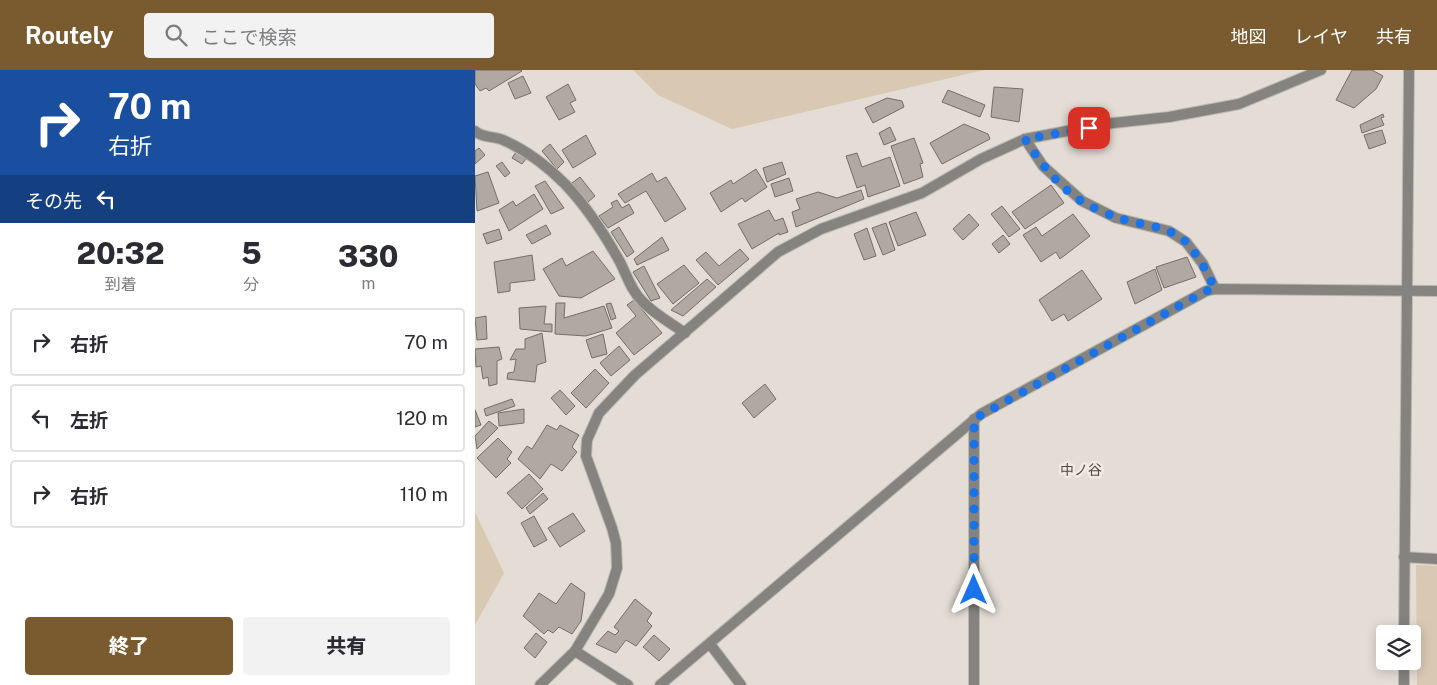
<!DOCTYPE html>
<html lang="ja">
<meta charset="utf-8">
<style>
:root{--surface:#fff;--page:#f2f2f3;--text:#2b2b33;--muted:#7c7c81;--line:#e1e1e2;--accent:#795b2f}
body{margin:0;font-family:"Public Sans","Noto Sans JP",sans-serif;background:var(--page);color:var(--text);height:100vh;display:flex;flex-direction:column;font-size:19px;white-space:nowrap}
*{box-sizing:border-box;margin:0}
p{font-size:16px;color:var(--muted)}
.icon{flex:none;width:28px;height:28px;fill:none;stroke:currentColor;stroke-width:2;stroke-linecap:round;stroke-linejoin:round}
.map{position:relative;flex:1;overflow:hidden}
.details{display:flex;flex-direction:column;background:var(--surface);width:475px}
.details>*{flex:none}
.guide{background:#1a4fa0;color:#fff;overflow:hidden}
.fabs{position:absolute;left:901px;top:555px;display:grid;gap:10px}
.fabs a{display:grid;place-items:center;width:45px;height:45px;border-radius:5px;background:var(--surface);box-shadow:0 2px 12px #0003;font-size:25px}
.pin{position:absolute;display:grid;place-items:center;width:42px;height:42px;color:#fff;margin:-21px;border-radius:10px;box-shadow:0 2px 8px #0006}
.me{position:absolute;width:55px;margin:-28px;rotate:0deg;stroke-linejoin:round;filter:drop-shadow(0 0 4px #0008)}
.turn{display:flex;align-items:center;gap:18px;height:105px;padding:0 25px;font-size:22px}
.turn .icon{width:65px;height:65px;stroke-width:2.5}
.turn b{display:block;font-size:35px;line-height:42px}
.then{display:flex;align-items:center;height:48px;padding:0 25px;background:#0003;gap:10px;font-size:19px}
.eta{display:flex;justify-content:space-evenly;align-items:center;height:85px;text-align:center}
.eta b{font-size:30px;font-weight:800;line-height:35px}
.primary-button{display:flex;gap:10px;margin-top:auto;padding:10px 25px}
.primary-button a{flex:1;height:58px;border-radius:5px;background:var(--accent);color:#fff;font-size:20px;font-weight:800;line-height:58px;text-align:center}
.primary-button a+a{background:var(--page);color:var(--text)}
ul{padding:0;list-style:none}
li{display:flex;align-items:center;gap:15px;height:68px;margin:0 10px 8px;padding:0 15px;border:2px solid var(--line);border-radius:5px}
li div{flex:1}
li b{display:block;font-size:19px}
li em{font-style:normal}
header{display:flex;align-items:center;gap:30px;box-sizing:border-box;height:70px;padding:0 25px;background:var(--accent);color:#fff}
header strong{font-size:24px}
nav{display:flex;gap:28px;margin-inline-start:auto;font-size:18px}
.search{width:350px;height:45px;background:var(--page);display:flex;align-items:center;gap:12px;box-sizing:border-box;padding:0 18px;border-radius:5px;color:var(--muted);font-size:19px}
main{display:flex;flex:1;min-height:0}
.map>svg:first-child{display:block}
</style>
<header>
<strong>Routely</strong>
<div class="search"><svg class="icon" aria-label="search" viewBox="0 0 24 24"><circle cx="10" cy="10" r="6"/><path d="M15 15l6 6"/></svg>ここで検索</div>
<nav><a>地図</a><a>レイヤ</a><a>共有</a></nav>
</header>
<main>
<section class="details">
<div class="guide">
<div class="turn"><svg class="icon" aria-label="right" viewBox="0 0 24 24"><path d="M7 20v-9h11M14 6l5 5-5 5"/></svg><div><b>70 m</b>右折</div></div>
<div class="then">その先<svg class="icon" aria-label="left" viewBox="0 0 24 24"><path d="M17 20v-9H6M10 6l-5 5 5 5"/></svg></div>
</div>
<div class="eta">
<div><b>20:32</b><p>到着</p></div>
<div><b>5</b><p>分</p></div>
<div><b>330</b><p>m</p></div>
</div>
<ul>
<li><svg class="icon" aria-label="right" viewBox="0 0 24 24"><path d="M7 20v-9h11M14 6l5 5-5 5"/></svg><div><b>右折</b></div><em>70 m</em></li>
<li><svg class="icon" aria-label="left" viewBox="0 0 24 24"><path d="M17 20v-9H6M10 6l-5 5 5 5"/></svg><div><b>左折</b></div><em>120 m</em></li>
<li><svg class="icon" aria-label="right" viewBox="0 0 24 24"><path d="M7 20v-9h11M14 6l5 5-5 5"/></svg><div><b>右折</b></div><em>110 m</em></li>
</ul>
<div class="primary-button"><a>終了</a><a>共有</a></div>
</section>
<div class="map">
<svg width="962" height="615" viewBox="0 0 962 615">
<rect width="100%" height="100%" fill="#e3ddd5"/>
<g fill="#d9c8b2">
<polygon points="158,0 509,0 257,59 183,25"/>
<polygon points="0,442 29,503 0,555"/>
<polygon points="941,495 962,496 962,615 942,615"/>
</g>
<g fill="#afa9a2" stroke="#746e67">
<polygon points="0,0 46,0 47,1 14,21 11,18 5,21 0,14"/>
<polygon points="877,0 897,0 908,6 901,19 879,38 861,30"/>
<polygon points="48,6 56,23 40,29 33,13"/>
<polygon points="93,14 101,30 95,33 100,42 84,50 71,27"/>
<polygon points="519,17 548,19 544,52 516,47"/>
<polygon points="473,20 510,35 505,47 467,32"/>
<polygon points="412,28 427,31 429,37 398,53 390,38"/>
<polygon points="908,44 909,47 906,48 909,55 887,63 885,55"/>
<polygon points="489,54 513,64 515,69 467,94 455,73"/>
<polygon points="415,57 421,70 409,75 404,63"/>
<polygon points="907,60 911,73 894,79 889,65"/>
<polygon points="111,65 121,84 98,98 87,80"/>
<polygon points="439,68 448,93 445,94 448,107 429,114 416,76"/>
<polygon points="75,74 89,92 82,99 67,81"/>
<polygon points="4,78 10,85 0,94 0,81"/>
<polygon points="41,82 51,89 47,94 37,88"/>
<polygon points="382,83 387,97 415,87 425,116 393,127 390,115 382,118 371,86"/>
<polygon points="27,92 35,103 30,107 21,96"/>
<polygon points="307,92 311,104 292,112 288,98"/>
<polygon points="281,99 292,117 270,132 267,128 246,142 235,123 256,110 258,114"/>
<polygon points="13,102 24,133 2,141 0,106"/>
<polygon points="177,103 182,112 191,107 211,139 190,152 171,121 150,133 143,124"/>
<polygon points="105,107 120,126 113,132 97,113"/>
<polygon points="314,108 318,121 300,127 296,114"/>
<polygon points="70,111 89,138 76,144 60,116"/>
<polygon points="576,115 589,133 550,159 537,142"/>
<polygon points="386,120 389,129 321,157 317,142 325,139 321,129 343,122 362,128"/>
<polygon points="59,124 68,139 34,161 24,140 38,131 41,136"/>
<polygon points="142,130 147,138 154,134 159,143 133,158 124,146 138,137 136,133"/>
<polygon points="527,136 545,159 534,167 516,144"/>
<polygon points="294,140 300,151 308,148 313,162 304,165 304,163 277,179 263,154"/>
<polygon points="441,142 451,165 423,176 414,152"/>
<polygon points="494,144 504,155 488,170 478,159"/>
<polygon points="598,144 615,166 585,189 581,182 566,192 548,165 561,157 567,166"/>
<polygon points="411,153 420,180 408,185 397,158"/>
<polygon points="71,155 76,164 57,174 51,165"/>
<polygon points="144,157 159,182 152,187 136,162"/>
<polygon points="392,158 401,186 389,190 379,164"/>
<polygon points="24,159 27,169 12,174 8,164"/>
<polygon points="528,165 535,174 524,183 517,174"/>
<polygon points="187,167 194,180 162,195 159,189"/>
<polygon points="265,179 274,189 243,215 221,190 231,182 244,196"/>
<polygon points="118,181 140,209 106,228 84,226 68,199 87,188 91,196"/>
<polygon points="57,185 60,210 35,213 35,221 23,223 19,192"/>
<polygon points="712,187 721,207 689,218 681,197"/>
<polygon points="209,195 224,213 198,234 182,214"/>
<polygon points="169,196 185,228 176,231 158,202"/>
<polygon points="680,199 687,220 660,234 652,212"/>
<polygon points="607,200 627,229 593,251 589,244 577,251 564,230"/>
<polygon points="232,209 241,217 208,246 196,240"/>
<polygon points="159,230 187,263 159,285 141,263 161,246 152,235"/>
<polygon points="81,233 90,233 89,248 129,236 137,258 111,266 80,264"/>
<polygon points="136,233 141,248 136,250 131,234"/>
<polygon points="71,236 69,254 77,254 77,262 45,259 44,238"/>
<polygon points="11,246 12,269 2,270 0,248"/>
<polygon points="67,263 71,292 62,295 60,312 32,309 33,303 39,302 41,289 35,290 41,279 50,279 50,269"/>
<polygon points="128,264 132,284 117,288 111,270"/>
<polygon points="144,276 155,290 136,306 125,293"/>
<polygon points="24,277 27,289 22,291 22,314 14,316 13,307 8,309 6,296 1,297 0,279"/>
<polygon points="120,299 134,313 111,338 96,323"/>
<polygon points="290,314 301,329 279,348 267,333"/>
<polygon points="85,320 100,336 91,345 76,328"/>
<polygon points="37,329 40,336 11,346 9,339"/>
<polygon points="49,339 49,353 24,356 23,343"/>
<polygon points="0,340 6,355 0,357"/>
<polygon points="14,351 23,358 2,379 0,366"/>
<polygon points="72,355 82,360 85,355 104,365 97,377 102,382 87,401 76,394 65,409 43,389 52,376 57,379"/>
<polygon points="23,368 37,382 32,389 36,393 21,408 2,388"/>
<polygon points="54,404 68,419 47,439 32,423"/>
<polygon points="68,423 73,429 55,444 51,438"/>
<polygon points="98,443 110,461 85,477 73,458"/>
<polygon points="59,446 72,470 59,477 46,453"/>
<polygon points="96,513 110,523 106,551 97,564 84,557 78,563 73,560 69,564 48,546 64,523 81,534"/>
<polygon points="160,529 177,543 172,551 177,556 161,576 151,570 141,583 121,574 133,561 140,565 144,561 139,557"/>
<polygon points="61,563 72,572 60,588 49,578"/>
<polygon points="179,565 195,579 184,591 168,577"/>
</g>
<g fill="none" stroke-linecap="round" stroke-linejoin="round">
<g stroke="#bfb9b2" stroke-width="12">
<g id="minor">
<path d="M 0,61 C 7,68 19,66 28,70 C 51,80 72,96 90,114 C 111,136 130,165 145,192 C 152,206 156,220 167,231 C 179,244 196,253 210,263"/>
<polyline points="550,69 568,96 607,131 641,148 694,161 711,172 728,194 740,219"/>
<polyline points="499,349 499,615"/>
<polyline points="929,487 962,489"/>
<polyline points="235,574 266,615"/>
<polyline points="100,581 153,615"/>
<polyline points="65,615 100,581 134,524 142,498 141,473 137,458 111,386 112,370 124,343 160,305 303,182 346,159 447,123 506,89 550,69 629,54 694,47 764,34 846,0"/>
<polyline points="185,615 506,344 731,221 740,219 962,221"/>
</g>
</g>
<g stroke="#bfb9b2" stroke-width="12">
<g id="tertiary">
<polyline points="929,564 934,0"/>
<polyline points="929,615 929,591"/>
</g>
</g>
<use href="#minor" stroke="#858380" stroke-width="10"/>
<use href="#tertiary" stroke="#858380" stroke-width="10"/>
</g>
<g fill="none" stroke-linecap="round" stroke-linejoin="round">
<path stroke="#1a73e8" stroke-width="9" stroke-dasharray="0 16.2" d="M 499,520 L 499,349 L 731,221 L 740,219 C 732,202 724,187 712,173 C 693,154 664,156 641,147 C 630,143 616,137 606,131 C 582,115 565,92 550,69 L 614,58"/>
</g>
<g text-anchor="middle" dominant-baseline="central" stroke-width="5" stroke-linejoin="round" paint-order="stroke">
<g font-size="14" fill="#4f4a44" stroke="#f0eae2">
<text x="606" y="400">中ノ谷</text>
</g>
</g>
</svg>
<div class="fabs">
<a><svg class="icon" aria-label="layers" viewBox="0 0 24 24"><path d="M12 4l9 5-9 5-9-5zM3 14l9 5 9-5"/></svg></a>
</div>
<div class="pin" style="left:614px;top:58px;background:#d93025"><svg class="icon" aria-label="arrive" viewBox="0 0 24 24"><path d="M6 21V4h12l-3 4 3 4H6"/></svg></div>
<svg class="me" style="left:499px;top:520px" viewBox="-20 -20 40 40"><path d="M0-17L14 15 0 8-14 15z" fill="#1a73e8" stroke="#fff" stroke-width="4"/></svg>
</div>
</main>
